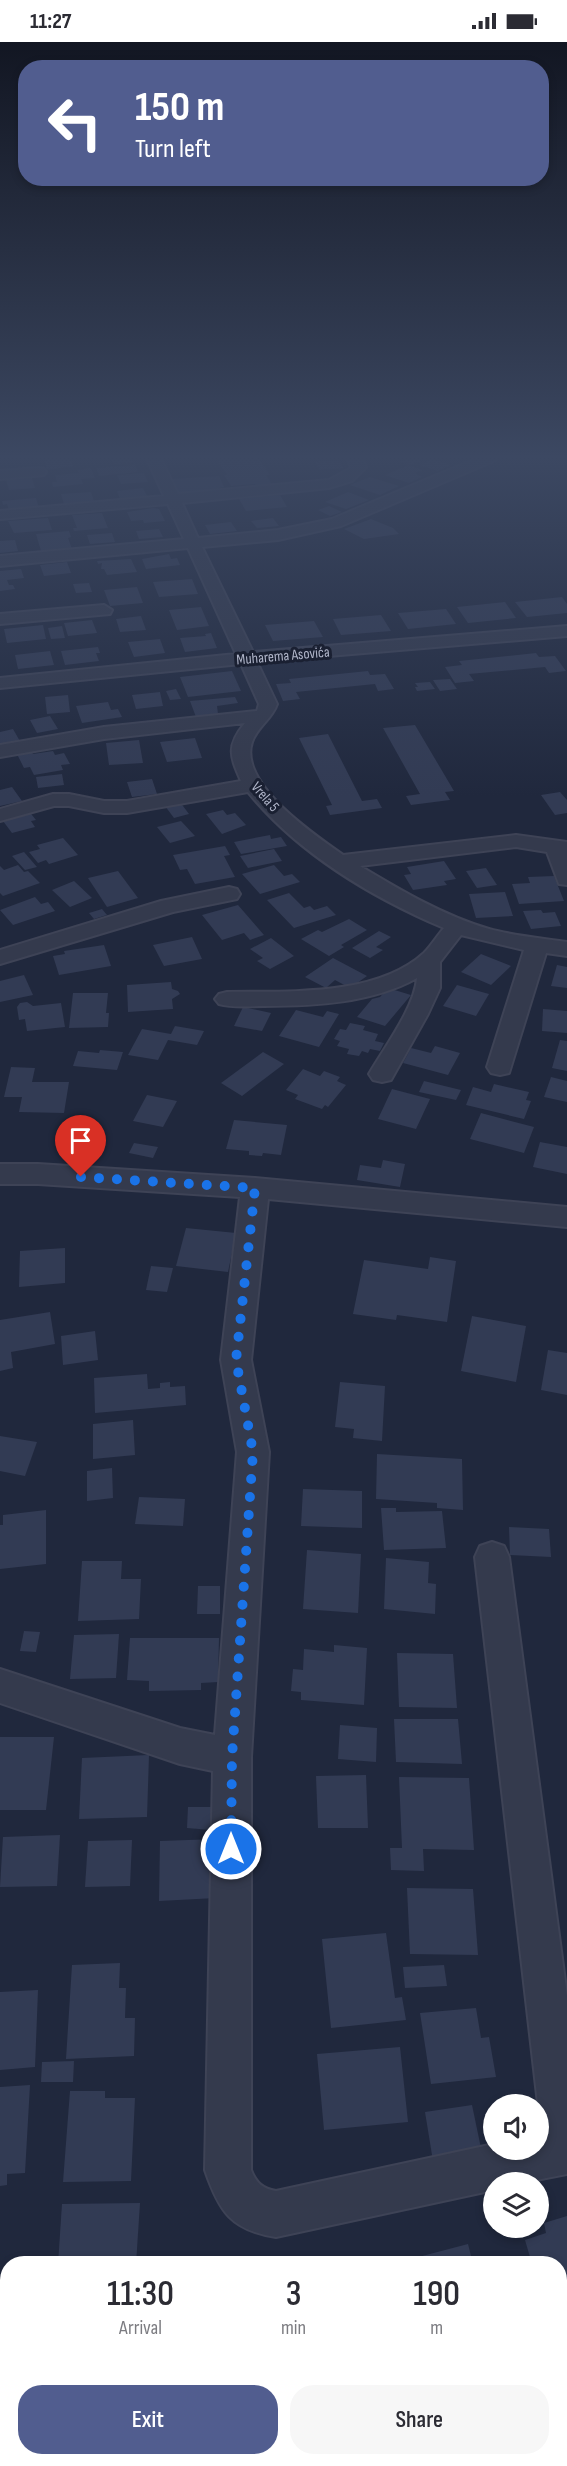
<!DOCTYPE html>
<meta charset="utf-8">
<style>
:root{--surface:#fff;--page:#f7f7f7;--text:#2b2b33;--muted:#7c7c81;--accent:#515d8f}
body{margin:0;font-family:"Sofia Sans Condensed",sans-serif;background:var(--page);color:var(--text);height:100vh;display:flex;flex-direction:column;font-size:22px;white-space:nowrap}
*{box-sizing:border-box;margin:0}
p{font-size:20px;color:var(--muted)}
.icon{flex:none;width:33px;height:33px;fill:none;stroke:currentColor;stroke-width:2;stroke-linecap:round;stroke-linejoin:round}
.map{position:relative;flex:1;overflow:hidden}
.side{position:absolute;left:0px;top:2214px;width:567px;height:210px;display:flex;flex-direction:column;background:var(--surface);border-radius:24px 24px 0 0;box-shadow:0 3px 9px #0003}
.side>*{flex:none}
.guide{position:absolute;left:18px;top:18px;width:531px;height:126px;border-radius:24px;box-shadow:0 3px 9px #0003;background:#515d8f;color:#fff;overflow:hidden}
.tools{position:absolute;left:483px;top:2052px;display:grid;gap:12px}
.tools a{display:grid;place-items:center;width:66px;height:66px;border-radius:50%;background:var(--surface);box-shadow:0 3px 9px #0003;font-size:30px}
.pin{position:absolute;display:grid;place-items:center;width:51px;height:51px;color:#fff;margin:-62px -26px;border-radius:50% 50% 50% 0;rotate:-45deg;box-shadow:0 0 6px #0007}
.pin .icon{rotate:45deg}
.me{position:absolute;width:66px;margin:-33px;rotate:0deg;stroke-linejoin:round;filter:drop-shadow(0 0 4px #0008)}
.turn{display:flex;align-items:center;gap:21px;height:126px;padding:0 18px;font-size:27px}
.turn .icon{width:78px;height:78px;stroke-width:2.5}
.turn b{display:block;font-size:42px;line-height:51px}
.eta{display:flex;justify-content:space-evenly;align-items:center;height:102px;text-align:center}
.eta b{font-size:36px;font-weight:600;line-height:42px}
.cta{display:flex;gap:12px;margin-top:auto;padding:12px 18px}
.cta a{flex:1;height:69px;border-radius:24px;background:var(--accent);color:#fff;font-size:24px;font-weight:600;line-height:69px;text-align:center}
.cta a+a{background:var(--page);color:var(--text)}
.status{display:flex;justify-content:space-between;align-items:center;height:42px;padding:0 30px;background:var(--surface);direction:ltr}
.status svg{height:16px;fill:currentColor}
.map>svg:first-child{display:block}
</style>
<div class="status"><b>11:27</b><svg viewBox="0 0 49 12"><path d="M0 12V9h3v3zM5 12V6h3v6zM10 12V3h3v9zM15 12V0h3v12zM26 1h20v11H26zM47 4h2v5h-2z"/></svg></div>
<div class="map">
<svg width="567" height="2424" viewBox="0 0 567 2424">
<rect width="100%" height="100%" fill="#20283d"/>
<g fill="#323b54">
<polygon points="70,415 73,424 47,428 44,417"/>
<polygon points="110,415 130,415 133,421 113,422"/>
<polygon points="258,415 270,433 266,433 275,447 179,454 172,437 219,434 224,445 219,446 220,448 257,445 255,442 231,444 224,433 227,433 217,418"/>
<polygon points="412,415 426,415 429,416 410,423 400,419"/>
<polygon points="432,417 451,423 438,429 419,423"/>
<polygon points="338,418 344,426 320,428 315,420"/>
<polygon points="135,423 138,430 99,434 96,426"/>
<polygon points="408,423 423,428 415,431 422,435 409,441 385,433"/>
<polygon points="91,426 95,436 81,437 83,442 53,445 52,440 57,440 55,433 79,431 77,428"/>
<polygon points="144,431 148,440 121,442 117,433"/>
<polygon points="370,435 399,444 380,453 350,443"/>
<polygon points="32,436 35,446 9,448 6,438"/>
<polygon points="143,446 147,454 120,457 117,449"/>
<polygon points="91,450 94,459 64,462 61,452"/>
<polygon points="348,450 369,458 346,467 325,460"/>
<polygon points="280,453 287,465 246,469 239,457"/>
<polygon points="36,456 39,466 9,468 7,462 3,463 2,459"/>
<polygon points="329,464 342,470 330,474 318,468"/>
<polygon points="153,466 159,467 165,479 144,481 143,478 131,479 127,470"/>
<polygon points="102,471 108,486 74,489 73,486 77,486 72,473"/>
<polygon points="48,476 52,488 14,491 8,479"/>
<polygon points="273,476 279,484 257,486 251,479"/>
<polygon points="371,477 393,486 399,492 364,497 344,487"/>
<polygon points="231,480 237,489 210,492 205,483"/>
<polygon points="159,487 163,495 139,497 136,489"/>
<polygon points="69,489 71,495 68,496 72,507 41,509 36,492"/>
<polygon points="112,491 115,500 90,502 87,493"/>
<polygon points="15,498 18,509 0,511 0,499"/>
<polygon points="169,512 171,517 177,516 180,523 146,527 142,517"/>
<polygon points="131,517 137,530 107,533 104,527 101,527 102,521 98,522 97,519"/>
<polygon points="67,520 71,531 44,534 40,523"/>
<polygon points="21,527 24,536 7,538 9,543 13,543 15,547 0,549 0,529"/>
<polygon points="192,537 198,552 159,555 153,540"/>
<polygon points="89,541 92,550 76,551 73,542"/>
<polygon points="137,545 143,561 110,564 104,548"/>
<polygon points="562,555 567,562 567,571 527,575 515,560"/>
<polygon points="505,560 516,576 468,581 457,565"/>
<polygon points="201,565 209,584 177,588 169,568"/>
<polygon points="446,567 456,582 408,587 398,571"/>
<polygon points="381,573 391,589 341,593 333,577"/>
<polygon points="141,574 146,588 120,590 116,577"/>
<polygon points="92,578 97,591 68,594 64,581"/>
<polygon points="314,579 323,595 273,599 265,583"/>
<polygon points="43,583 46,597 7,601 4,587"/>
<polygon points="62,584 65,596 51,597 48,586"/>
<polygon points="211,591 217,606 185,610 180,596 206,594 205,592"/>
<polygon points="160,597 165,611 134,615 128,600"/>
<polygon points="98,605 100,611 96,611 99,619 65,623 61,609"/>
<polygon points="50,609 54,623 18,627 15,613"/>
<polygon points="536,611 539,615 555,614 566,629 549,631 545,625 469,632 474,639 455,641 445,625 462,623 459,619"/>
<polygon points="232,629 241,649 188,655 180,635"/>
<polygon points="368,629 370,633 385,632 394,647 378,649 375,642 296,650 300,657 283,659 276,642 291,641 289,637"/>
<polygon points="450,637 457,647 440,649 433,638"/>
<polygon points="430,640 435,647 417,649 415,645 418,645 415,641"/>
<polygon points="176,647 181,657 170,658 166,649"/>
<polygon points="160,650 163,664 136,667 132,653"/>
<polygon points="68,653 70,670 47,672 45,655"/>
<polygon points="235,655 238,661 217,664 218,672 196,675 190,659"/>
<polygon points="108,660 111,668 118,667 122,675 82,681 76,664"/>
<polygon points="50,674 58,687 37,691 30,678"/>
<polygon points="415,683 454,749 445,750 450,758 411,763 406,754 420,752 383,686"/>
<polygon points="13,687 21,701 0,704 0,690"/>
<polygon points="328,692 362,759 377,757 382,766 330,773 326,764 332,763 299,696"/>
<polygon points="195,696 202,716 167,720 160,700"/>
<polygon points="139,698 143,721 109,723 106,701"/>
<polygon points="31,709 33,712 53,709 55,713 64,711 70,722 61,723 63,728 34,733 30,725 24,726 17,712"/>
<polygon points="62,732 64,743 38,746 36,735"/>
<polygon points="152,737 157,752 132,755 127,740"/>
<polygon points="12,745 22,759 0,764 0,748"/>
<polygon points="560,750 567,758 567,771 555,773 541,753"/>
<polygon points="180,760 189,772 174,776 165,764"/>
<polygon points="28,768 36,778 31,779 35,785 12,791 0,775"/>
<polygon points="223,768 227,773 235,771 246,783 222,792 206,772"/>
<polygon points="181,779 195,794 170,801 157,785"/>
<polygon points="270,793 271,797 281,795 287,804 241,812 234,800"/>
<polygon points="63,796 78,813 49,822 46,818 38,821 29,810 40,807 37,803"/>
<polygon points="225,804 230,813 224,814 235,835 195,842 187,827 180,828 173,813"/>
<polygon points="274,807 282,819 248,826 240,814"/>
<polygon points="24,810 37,825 25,828 12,814"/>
<polygon points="444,819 456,837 444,839 447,843 413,848 404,833 411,832 407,825"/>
<polygon points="18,823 24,830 28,829 40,841 3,854 0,851 0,824 4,828"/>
<polygon points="274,823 284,834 292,832 300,840 260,852 242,832"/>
<polygon points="486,826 497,843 477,846 466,829"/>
<polygon points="118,829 138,856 107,865 88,836"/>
<polygon points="554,834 564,859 519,862 512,842 530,841 528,835"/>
<polygon points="74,839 92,856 70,865 52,848"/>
<polygon points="505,850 513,874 476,876 469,852"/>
<polygon points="289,851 304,866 310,864 314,868 327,864 336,873 294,886 267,858"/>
<polygon points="35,855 41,862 48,860 55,869 13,883 0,868"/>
<polygon points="238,863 264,893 250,898 244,891 222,898 202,873"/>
<polygon points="102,867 107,873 94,877 89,871"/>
<polygon points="541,868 543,871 555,870 561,884 531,887 523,869"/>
<polygon points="349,877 367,888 341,903 344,905 329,914 301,897 318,888 322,890"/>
<polygon points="379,889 391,895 376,905 383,908 370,916 352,906"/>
<polygon points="192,895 202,917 164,924 153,903"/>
<polygon points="271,896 294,914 270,927 257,919 263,916 250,907"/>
<polygon points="104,903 111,924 59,933 53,914 65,912 64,909"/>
<polygon points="481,912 511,924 491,943 461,930"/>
<polygon points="333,916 367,934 350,946 335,938 326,946 305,935"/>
<polygon points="557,923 567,925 567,946 551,944"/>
<polygon points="24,933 33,953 0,960 0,939"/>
<polygon points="171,940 172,947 178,949 180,952 172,957 173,967 128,970 127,943"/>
<polygon points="457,943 489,952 476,974 443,964"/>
<polygon points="388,946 411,953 385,984 357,975 372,957 380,955"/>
<polygon points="73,951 108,951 106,971 109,971 108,985 69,986"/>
<polygon points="27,960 33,964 61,961 65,985 27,989 25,977 19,978 17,965 20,961"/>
<polygon points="243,965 271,971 262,989 234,984"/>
<polygon points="543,967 567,969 567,991 542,989"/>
<polygon points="296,968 323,975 327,969 339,972 319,1005 279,994"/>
<polygon points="350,981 365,984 363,988 378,992 375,999 384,1001 380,1009 370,1007 368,1011 362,1009 359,1014 347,1012 349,1007 337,1004 340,999 334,997 340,987 346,988"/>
<polygon points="175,984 204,989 197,1003 168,998 158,1018 128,1013 142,987 171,992"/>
<polygon points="560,998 567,999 567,1029 552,1026"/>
<polygon points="435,1004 460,1011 448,1033 403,1021 411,1006 431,1011"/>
<polygon points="100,1008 123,1010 117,1028 73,1024 78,1009 99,1011"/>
<polygon points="263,1010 284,1022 242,1054 221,1041"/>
<polygon points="11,1025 35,1026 32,1040 69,1040 64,1071 19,1070 22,1055 4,1055"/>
<polygon points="303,1027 320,1034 324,1029 340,1035 337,1039 346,1043 328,1065 325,1063 322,1067 295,1057 298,1053 286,1048"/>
<polygon points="551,1035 567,1039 567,1060 544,1055"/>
<polygon points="424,1039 461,1048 456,1058 419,1050"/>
<polygon points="494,1042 529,1050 526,1058 531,1059 524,1077 466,1063 473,1045 491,1050"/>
<polygon points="392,1047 430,1057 416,1087 378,1077"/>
<polygon points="147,1053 177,1059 163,1085 133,1079"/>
<polygon points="481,1071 534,1085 524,1111 470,1097"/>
<polygon points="234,1078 287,1083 281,1113 263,1111 262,1114 249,1113 249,1109 226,1107"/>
<polygon points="540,1100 567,1105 567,1132 533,1125"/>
<polygon points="134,1101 158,1105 153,1116 129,1111"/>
<polygon points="383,1118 405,1122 400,1145 357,1138 360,1123 381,1126"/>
<polygon points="186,1186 236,1191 228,1230 176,1224"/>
<polygon points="65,1206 65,1241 19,1245 20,1209"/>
<polygon points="430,1215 456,1219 447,1280 397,1273 396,1278 353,1272 364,1218 428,1227"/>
<polygon points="151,1224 173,1226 167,1250 146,1248"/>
<polygon points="50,1270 55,1302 11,1310 13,1326 0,1329 0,1278"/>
<polygon points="472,1274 526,1284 516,1340 461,1329"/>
<polygon points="95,1289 98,1318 63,1323 61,1294"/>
<polygon points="548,1308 567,1311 567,1353 541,1348"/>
<polygon points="147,1332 148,1347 160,1346 160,1341 170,1340 170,1345 185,1344 186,1363 95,1371 94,1336"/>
<polygon points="340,1340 385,1344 382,1399 353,1396 354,1387 335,1385"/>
<polygon points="133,1378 135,1413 93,1417 93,1382"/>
<polygon points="0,1394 37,1400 25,1434 0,1429"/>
<polygon points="377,1412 462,1417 463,1468 437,1466 437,1461 376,1457"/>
<polygon points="112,1426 113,1456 87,1459 87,1429"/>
<polygon points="303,1447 362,1449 362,1486 301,1484"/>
<polygon points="139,1455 185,1457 183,1484 135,1482"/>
<polygon points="381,1466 396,1466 396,1470 442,1469 446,1506 384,1508"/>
<polygon points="46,1468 46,1522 0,1527 0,1483 3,1483 3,1473"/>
<polygon points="509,1485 549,1487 551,1515 510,1513"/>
<polygon points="307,1508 361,1512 358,1571 303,1567"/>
<polygon points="386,1516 429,1520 428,1541 436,1542 435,1572 384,1567"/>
<polygon points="82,1519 122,1519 121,1537 141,1537 139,1577 78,1579"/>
<polygon points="198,1544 220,1544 220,1572 197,1572"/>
<polygon points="24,1589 40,1590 36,1610 20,1609"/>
<polygon points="119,1592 116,1636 70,1637 74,1593"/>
<polygon points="130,1596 219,1596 218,1640 201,1641 201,1648 149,1649 149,1639 127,1638"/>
<polygon points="334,1603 367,1606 364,1663 301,1658 301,1650 291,1649 293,1627 303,1628 304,1607 334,1610"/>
<polygon points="397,1611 453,1612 457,1666 399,1665"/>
<polygon points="394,1677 458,1677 462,1722 396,1720"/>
<polygon points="340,1683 377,1686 376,1720 338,1717"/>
<polygon points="0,1695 54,1695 46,1768 0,1768"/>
<polygon points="149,1713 147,1775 79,1777 82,1716"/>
<polygon points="366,1733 368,1786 318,1786 316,1734"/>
<polygon points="399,1735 469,1736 474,1808 423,1807 424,1829 391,1828 390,1806 402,1806"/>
<polygon points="188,1765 213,1765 211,1788 187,1786"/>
<polygon points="60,1793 57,1844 0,1845 3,1795"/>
<polygon points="216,1797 216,1856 159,1859 160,1799"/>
<polygon points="132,1798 130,1844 85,1845 88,1799"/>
<polygon points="407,1846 473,1847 478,1913 410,1912"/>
<polygon points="386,1891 395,1956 402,1955 406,1978 331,1986 322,1897"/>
<polygon points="120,1921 119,1946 126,1946 125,1976 135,1976 134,2014 66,2017 72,1923"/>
<polygon points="444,1923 447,1944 405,1946 403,1925"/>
<polygon points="38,1948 35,2025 0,2028 0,1950"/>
<polygon points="476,1966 481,1996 489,1995 496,2035 431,2042 420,1971"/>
<polygon points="400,2005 408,2080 324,2088 317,2012"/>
<polygon points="74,2019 73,2040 41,2040 42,2020"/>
<polygon points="30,2043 25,2131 7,2132 7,2143 0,2144 0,2045"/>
<polygon points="70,2049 105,2049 105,2056 135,2056 131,2139 63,2140"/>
<polygon points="472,2063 482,2111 433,2119 425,2070"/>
<polygon points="140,2161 136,2222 58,2222 62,2162"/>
<polygon points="567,2174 567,2307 560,2310 560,2222 532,2222 525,2198 546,2191 544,2181"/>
<polygon points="468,2202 473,2222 408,2222 407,2218"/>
<polygon points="8,2236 8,2309 0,2310 0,2237"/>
<polygon points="8,2335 8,2416 97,2416 97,2424 0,2424 0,2336"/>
<polygon points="151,2416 204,2416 205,2424 151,2424"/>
</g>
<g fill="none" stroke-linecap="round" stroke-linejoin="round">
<g stroke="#3e4356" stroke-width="4">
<g id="street">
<path d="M 146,415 L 160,415 L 178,452 L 329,438 L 351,426 L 347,415 L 361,415 L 366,425 L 352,439 L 329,446 L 182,461 L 198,496 L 278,488 L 332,477 L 480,415 L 498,415 L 496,418 L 341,484 L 278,498 L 202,505 L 253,610 L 567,584 L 567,594 L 257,620 L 277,662 C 272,677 257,685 252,700 C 238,742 315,793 343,813 L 516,793 L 567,800 L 567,843 L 559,842 L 547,810 L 516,805 L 360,824 C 400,848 444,874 489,887 C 514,894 541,896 567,900 L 567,914 L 546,911 L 509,1031 L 500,1033 L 491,1031 L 487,1025 L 524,908 L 461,893 L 440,920 L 440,946 L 428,972 L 391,1038 L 382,1040 L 373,1038 L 369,1032 C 384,1006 415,965 417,936 C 372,961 315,964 264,964 C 249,964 233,966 219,962 L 215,957 L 219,952 L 227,950 C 287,949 376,955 424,911 C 431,904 437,894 444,886 C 371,855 298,811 248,750 L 127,771 L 104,771 L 69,764 L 54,764 L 0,779 L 0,767 L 53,752 L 69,752 L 104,759 L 127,759 L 241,739 C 230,714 226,704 245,681 L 104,697 L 0,715 L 0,703 L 104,685 L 257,669 L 259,662 L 241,622 L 0,646 L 0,636 L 236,612 L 188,506 L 0,524 L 0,514 L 184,497 L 168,462 L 0,477 L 0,469 L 164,454 Z"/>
<polygon points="39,426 44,427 46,430 44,433 0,437 0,429"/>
<polygon points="104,563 112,568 110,572 0,582 0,572"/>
<polygon points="229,845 237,847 240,852 237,857 173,870 0,922 0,908 161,859"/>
<path d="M 0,1122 L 38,1122 L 255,1136 L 567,1165 L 567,1185 L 268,1157 L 251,1318 L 269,1410 L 251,1715 L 251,2128 C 256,2141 263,2147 276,2149 L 494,2102 L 494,2108 L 538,2108 L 538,2093 L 540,2092 L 538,2062 L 475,1515 L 480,1504 L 492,1500 L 504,1504 L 509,1515 L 567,1954 L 567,2132 L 526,2140 L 494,2140 L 494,2148 L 276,2195 C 231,2188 219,2169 205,2128 L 213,1729 L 180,1722 L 0,1661 L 0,1627 L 180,1686 L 215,1693 L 237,1410 L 221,1318 L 240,1155 L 38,1142 L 0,1142 Z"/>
<polygon points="567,2369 567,2419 560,2421 549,2416 560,2416 560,2371"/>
<polygon points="443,2416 515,2416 512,2424 440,2424"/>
</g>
</g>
<use href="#street" fill="#343a4d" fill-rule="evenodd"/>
</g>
<linearGradient id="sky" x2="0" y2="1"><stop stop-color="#121622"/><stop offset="0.55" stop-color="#3c4862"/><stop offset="1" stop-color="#3c4862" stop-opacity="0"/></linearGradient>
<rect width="567" height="754" fill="url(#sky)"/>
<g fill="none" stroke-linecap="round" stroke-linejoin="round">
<polyline stroke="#1a73e8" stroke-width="10" stroke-dasharray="0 18" points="81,1135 255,1146 236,1318 253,1410 232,1715 231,1807"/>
</g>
<g text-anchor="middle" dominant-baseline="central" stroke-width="6" stroke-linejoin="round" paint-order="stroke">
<g font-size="15" fill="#b0b5c9" stroke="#1a2032">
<text transform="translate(283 614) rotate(-5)">Muharema Asovića</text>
<text transform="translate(265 755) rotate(49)">Vrela 5</text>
</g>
</g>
</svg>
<div class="tools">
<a><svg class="icon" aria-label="sound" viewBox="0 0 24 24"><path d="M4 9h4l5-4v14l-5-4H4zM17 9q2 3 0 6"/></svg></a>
<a><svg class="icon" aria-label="layers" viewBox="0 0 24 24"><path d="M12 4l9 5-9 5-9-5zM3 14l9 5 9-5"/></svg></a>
</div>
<div class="pin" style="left:81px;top:1135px;background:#d93025"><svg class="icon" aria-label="arrive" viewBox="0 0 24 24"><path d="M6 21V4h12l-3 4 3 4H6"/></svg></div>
<svg class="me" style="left:231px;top:1807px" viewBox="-20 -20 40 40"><circle r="17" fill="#1a73e8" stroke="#fff" stroke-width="3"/><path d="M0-11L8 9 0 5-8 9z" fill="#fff"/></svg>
<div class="guide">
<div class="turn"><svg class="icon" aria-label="left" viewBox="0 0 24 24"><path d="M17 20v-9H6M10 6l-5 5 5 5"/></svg><div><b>150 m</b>Turn left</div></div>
</div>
<section class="side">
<div class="eta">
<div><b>11:30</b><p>Arrival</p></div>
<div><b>3</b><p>min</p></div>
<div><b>190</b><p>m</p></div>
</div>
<div class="cta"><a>Exit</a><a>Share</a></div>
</section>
</div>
